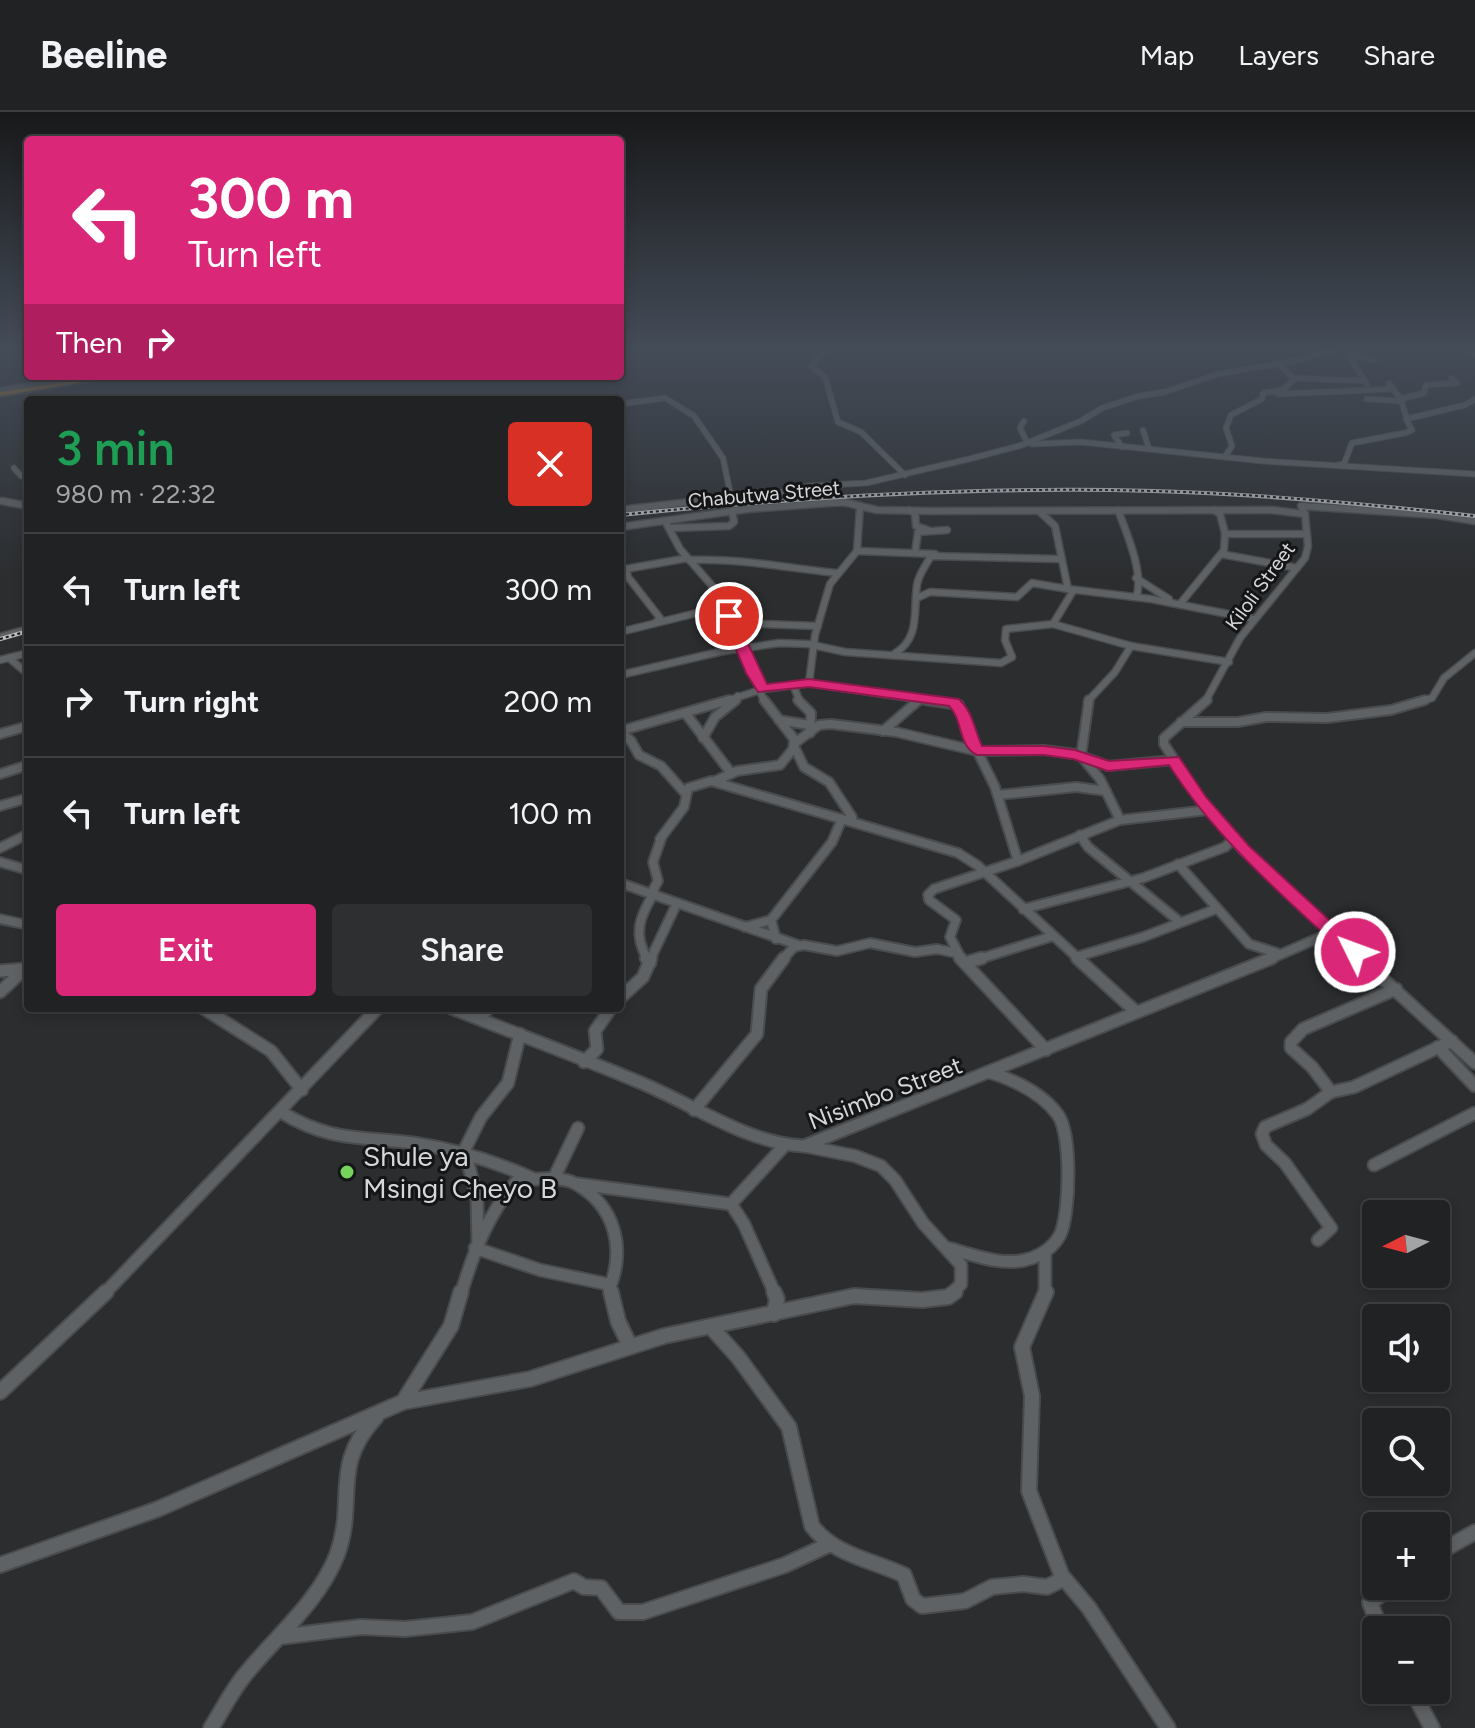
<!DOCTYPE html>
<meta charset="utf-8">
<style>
:root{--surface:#202223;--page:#2d2f30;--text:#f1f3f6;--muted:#a2a4a6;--line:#3d3f41;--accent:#db2777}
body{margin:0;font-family:Figtree,sans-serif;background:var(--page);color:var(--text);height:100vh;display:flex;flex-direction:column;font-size:30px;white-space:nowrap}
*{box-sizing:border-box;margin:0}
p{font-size:26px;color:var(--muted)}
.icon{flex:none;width:44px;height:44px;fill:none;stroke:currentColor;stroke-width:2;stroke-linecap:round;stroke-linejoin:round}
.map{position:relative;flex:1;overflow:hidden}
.drawer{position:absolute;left:24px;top:284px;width:600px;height:616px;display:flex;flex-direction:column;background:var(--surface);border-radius:8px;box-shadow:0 4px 12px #0003,0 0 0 2px var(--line)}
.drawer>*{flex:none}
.hud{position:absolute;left:24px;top:24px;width:600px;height:244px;border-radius:8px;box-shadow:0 4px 12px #0003,0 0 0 2px var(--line);background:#db2777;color:#fff;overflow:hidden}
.needle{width:52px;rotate:264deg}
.controls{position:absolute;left:1362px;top:1088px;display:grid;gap:16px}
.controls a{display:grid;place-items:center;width:88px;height:88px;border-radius:8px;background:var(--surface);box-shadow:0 4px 12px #0003,0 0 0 2px var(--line);font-size:40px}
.pin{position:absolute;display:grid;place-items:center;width:68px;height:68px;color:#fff;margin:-34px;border:4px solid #fff;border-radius:50%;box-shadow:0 2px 8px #0007}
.me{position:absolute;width:88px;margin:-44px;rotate:312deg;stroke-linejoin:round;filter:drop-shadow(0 0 6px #0008)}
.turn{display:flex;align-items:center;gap:28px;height:168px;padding:0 32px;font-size:36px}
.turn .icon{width:104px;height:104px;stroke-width:2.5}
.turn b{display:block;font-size:56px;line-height:68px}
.then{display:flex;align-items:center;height:76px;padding:0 32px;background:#0003;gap:16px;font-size:30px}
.round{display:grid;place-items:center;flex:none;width:84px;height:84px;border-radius:8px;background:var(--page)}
.headline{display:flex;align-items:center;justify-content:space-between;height:136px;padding:0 32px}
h1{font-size:48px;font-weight:600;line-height:60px;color:#1e9e55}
.action{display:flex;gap:16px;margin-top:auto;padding:16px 32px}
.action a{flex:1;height:92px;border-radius:8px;background:var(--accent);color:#fff;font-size:32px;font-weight:600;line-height:92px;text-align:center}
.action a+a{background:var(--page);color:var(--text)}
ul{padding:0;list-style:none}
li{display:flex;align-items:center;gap:24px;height:112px;padding:0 32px;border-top:2px solid var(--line)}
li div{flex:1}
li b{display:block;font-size:30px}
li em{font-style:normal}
header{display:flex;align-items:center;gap:48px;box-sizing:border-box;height:112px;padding:0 40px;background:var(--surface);border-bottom:2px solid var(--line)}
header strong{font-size:38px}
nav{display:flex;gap:44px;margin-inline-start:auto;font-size:28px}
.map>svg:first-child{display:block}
</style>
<header>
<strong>Beeline</strong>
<nav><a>Map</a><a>Layers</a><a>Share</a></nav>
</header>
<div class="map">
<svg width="1475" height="1616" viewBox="0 0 1475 1616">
<rect width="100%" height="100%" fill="#2b2d2f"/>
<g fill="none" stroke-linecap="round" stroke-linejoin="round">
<g stroke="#494b4d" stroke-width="7">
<g id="minor-far4">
<polyline points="825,238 811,254 825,265 838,310 861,320 905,363"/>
<polyline points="1470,238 1475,243"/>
<polyline points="1345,239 1367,272"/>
<polyline points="1350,242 1375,248"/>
<polyline points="1293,266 1365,269"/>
<polyline points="1389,271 1401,288 1407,307"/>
<polyline points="0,278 79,265"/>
<polyline points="1278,282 1394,277"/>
<polyline points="1367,287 1401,289"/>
<polyline points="1401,287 1424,281 1426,273 1457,271 1451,266"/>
<polyline points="620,292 665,286 694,304 723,346 731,385"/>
<polyline points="1024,309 1020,316 1027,330"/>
<polyline points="1143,318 1149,337"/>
<polyline points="1032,332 1081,330 1263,349 1475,362"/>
<polyline points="1122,335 1114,323 1127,321"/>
<polyline points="1226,343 1232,334 1226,316 1231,303 1262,287 1263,281 1283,278 1294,267 1277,251"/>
<polyline points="1338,353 1344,352 1352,331 1405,321 1412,318 1406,307 1465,293 1475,287"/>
<polyline points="14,356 21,364 28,365"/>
<polyline points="0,389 14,391"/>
<polyline points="680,391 784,380 809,374 866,371 969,347 1022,333 1081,309 1102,296 1139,284 1165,280 1218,262 1294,249 1334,238"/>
<polyline points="823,391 849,391"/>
</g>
</g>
<g stroke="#494b4d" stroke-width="9">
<g id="minor-far3">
<polyline points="2,389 28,394"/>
<polyline points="860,394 877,398 931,399 1272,398 1305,402 1308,434 1305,446 1240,526 1205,590"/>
<polyline points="620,398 698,389"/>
<polyline points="909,398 915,401 916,414 928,418"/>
<path d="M 1118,398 C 1126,419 1145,463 1136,485"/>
<polyline points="1040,400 1055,414 1068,477 1151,487 1254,507"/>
<polyline points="1305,402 1301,394 1438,403 1475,409"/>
<polyline points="665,409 680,437 721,484 726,493 725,500"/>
<polyline points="620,415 748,397 843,390 860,394 857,439 830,472 815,523 809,571 763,577 723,590"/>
<polyline points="671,416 729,414 734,410 732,398"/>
<polyline points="1225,422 1307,422"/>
<polyline points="857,439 935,442"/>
<polyline points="915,441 918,420 947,418"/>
<polyline points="1221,442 1297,456"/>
<path d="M 689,448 C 738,446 787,456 837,461"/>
<polyline points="626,457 628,465 660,506 655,511"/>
<polyline points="620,458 688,446"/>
<polyline points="1136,466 1169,487"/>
<polyline points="1073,479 1053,512 1131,534 1229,550"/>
<polyline points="917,486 930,480 1017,485 1032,471 1068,477"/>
<polyline points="1180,492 1224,438 1225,421 1220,402 1214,398"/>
<polyline points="733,511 818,514"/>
<polyline points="620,520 709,498 725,500 763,577"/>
<polyline points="0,525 28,517"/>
<path d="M 894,542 C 921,526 913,499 917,473 C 918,463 926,453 931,444 L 1060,447"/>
<polyline points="9,546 28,562"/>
<polyline points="0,548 28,541"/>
<polyline points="620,563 719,540 779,531 808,532 845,540 1001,551 1012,545 1005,528 1006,517 1053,512"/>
<polyline points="809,571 938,590"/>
<polyline points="794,575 800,590"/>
<polyline points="759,578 765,590"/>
<polyline points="735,590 738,584"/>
<polyline points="916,590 921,586"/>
<polyline points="1087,590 1115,560 1131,534"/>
<polyline points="1418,590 1432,586 1444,566 1475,541"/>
</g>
</g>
<g stroke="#494b4d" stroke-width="12">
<g id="minor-far2">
<polyline points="798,588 811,601 810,621"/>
<polyline points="925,588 959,593 969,622 995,675 1018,749"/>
<polyline points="1207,588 1164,626 1164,632 1200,688 1243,738 1363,848"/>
<polyline points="686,602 731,661"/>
<polyline points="779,608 809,613"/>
<polyline points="1181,610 1238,610 1266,605 1327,606 1391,598 1425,588"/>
<polyline points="620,619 729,588"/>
<polyline points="620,619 631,629 639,643 661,654 685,681"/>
<polyline points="883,619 919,588"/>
<polyline points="0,622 28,614"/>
<polyline points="703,626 715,605 736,588"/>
<polyline points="795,631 819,613 831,612 896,620 977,639 1044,638 1075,642 1108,654 1174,648"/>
<polyline points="794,634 804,655 829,670 852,705 849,709"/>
<polyline points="0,662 28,653"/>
<polyline points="715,669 737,659 780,653 793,637 794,627 764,588"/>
<polyline points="998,683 1076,675 1106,679"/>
<polyline points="0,694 28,686"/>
<polyline points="1120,708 1208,698"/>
<polyline points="1080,723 1088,735 1180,810"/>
<polyline points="660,727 684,695 688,676 711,669 958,741 977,753 1080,848"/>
<polyline points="0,736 28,722"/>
<polyline points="0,750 28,758"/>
<polyline points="1178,752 1249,832 1280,842"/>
<polyline points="620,771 798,833"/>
<polyline points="652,780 658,769 653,750 661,727"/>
<polyline points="1023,797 1143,766 1225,735 1234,727"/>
<polyline points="0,807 28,813"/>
<polyline points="745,815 771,808"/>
<polyline points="776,827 771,808 832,730 842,707"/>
<polyline points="1076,845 1143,825 1216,797"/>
<path d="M 648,848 C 632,822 640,804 654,781"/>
<polyline points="650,848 677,791"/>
<polyline points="782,848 794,835 804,833 837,839 870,831 915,840 937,837 956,841"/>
<polyline points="962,848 950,825 956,808 929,788 928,783 934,777 1018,749 1120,708 1100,667 1081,644 1089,588"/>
<polyline points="976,848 1053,824"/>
<polyline points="1268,848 1332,820"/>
</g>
</g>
<g stroke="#494b4d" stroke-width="15">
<g id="minor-far1">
<polyline points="646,846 650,851"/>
<polyline points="960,846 1046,938"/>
<polyline points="1077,846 1135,899"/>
<polyline points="1360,846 1475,951"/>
<polyline points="965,851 982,846"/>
<polyline points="0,859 24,857"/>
<polyline points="0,880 28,854"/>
<polyline points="620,886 643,865 651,846"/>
<polyline points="203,896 271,939 302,978"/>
<path d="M 451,896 C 514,921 577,944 639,970 C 693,992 745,1031 804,1034 L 1272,846"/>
<polyline points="479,906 489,896"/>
<polyline points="1438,935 1475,974"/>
<polyline points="584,950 597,937 595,919 611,896"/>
<polyline points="1331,980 1312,955 1291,936 1291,930 1303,917 1396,877"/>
<polyline points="694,998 757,922 761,877 784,846"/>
<path d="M 281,1000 C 330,1030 359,1024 413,1031 C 454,1037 494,1049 532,1066"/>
<polyline points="804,1034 855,1044 881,1054 895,1068 923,1111 961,1153 961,1172 951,1182"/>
<polyline points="463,1041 481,1005 508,971 520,922"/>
<polyline points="466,1042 477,1087 478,1133"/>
<polyline points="1374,1053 1475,1001"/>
<polyline points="553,1068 578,1016"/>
<polyline points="578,1072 731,1092 744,1112 775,1182"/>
<polyline points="731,1092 785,1033"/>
<polyline points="1318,1128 1331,1116 1285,1051 1266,1033 1262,1022 1265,1015 1307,997 1331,980 1354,975 1452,929"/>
<polyline points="475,1136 540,1158 607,1172 612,1182"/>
<path d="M 948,1136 C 974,1143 1005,1156 1032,1146 C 1043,1142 1054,1134 1060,1123 C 1070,1102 1072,1023 1058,1003 C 1043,982 1016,969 992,961"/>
<polyline points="104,1182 378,896"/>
<path d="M 461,1182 C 473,1142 488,1101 517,1069 C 535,1067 562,1063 578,1073 C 615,1095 625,1136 610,1175"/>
<polyline points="1045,1182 1045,1140"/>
</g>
</g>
<g stroke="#494b4d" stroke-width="18">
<g id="minor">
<polyline points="611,1180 618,1209 630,1234"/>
<polyline points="774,1202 777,1187 774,1180"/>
<path d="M 711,1215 L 738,1245 L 789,1315 L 812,1414 C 834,1443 872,1448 904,1463 L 913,1487 L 922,1494 L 965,1489 L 992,1475 L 1023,1472 L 1047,1475 L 1063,1467 L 1029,1379 L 1032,1284 L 1022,1235 L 1046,1180"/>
<polyline points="0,1280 106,1180"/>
<polyline points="403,1290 451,1214 461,1180"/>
<polyline points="1436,1442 1475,1420"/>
<polyline points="0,1453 158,1397 403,1290 530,1267 664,1224 854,1184 922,1188 948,1185 955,1180"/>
<polyline points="1063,1465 1089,1496 1168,1616"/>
<polyline points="1381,1518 1370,1491 1391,1474"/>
<polyline points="279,1525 361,1515 405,1517 472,1510 574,1469 584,1475 601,1476 619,1500 643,1500 785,1453 830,1432"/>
<polyline points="1412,1578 1432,1616"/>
<path d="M 211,1616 C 222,1599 231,1580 244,1564 C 276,1524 318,1491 337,1443 C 357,1388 330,1354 376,1305"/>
</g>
</g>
<g stroke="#494b4d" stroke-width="4">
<polygon id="highway" points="106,264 121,264 0,284 0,280"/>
</g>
<use href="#minor-far4" stroke="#5f6264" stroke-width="5"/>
<use href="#minor-far3" stroke="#5f6264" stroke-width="6"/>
<use href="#minor-far2" stroke="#5f6264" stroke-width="8"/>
<use href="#minor-far1" stroke="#5f6264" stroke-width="11"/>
<use href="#minor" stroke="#5f6264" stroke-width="14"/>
<use href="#highway" fill="#b77b27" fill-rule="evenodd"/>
<g stroke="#bcbebf" stroke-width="4">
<g id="rail">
<path d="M 620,403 C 798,385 975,374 1154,379 C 1261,382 1368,392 1475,404"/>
<polyline points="0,527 28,519"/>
</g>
</g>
<use href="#rail" stroke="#141516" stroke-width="2" stroke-dasharray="3" stroke-linecap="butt"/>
</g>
<linearGradient id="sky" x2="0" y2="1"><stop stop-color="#18191a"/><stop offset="0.51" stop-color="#444c58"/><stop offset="1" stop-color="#444c58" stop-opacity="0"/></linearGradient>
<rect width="1475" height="464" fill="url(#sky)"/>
<path fill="#db2777" stroke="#8e194d" stroke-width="2" d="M 724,501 L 735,504 L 767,572 L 809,567 L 959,587 C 973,600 974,617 982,634 L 1044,634 L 1075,638 L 1109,649 L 1179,645 L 1206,685 L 1249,734 L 1364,840 L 1361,844 L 1348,844 C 1283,784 1217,728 1169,653 L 1108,659 L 1073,647 L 1044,643 L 977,643 C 958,635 963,607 949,594 L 809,575 L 758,580 L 746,561 L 722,504 Z"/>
<circle fill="#75d25a" stroke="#141516" stroke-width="3" cx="347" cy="1060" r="8"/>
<g text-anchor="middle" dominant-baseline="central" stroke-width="6" stroke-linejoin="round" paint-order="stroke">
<g font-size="20" fill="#d5d7d8" stroke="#141516">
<text transform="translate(764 382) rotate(-5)">Chabutwa Street</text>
<text transform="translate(1260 474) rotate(-54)">Kiloli Street</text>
</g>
<g font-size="24" fill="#d5d7d8" stroke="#141516">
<text transform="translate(885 981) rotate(-21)">Nisimbo Street</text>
</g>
<g font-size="28" fill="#d5d7d8" stroke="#141516" text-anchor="start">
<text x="363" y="1044">Shule ya<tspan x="363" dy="32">Msingi Cheyo B</tspan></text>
</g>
</g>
</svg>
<div class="controls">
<a><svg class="needle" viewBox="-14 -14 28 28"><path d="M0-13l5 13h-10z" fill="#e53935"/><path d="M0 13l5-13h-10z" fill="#a2a4a6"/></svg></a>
<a><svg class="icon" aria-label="sound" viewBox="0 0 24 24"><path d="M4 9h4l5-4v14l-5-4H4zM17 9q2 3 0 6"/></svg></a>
<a><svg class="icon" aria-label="search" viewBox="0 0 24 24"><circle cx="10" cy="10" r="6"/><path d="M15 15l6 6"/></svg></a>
<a>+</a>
<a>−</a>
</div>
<div class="pin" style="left:729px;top:504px;background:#d93025"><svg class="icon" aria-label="arrive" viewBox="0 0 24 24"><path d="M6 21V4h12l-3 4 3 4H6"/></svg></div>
<svg class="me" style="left:1355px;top:840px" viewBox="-20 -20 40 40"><circle r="17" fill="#db2777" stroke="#fff" stroke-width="3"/><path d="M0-11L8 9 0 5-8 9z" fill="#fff"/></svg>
<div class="hud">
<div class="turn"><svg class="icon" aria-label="left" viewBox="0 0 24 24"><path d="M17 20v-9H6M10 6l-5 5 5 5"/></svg><div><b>300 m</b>Turn left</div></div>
<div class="then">Then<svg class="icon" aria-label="right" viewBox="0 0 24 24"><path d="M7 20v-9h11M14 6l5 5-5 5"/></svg></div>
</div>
<section class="drawer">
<div class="headline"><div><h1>3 min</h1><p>980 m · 22:32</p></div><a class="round" style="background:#d93025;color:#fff"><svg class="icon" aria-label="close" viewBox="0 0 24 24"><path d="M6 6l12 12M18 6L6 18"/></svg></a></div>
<ul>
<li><svg class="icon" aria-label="left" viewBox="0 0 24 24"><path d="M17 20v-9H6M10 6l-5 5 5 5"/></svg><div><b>Turn left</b></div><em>300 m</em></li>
<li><svg class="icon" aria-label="right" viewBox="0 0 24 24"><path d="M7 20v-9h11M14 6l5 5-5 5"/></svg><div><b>Turn right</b></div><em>200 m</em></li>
<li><svg class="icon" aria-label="left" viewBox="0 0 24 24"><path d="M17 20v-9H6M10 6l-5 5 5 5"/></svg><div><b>Turn left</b></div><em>100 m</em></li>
</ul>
<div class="action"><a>Exit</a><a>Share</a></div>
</section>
</div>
